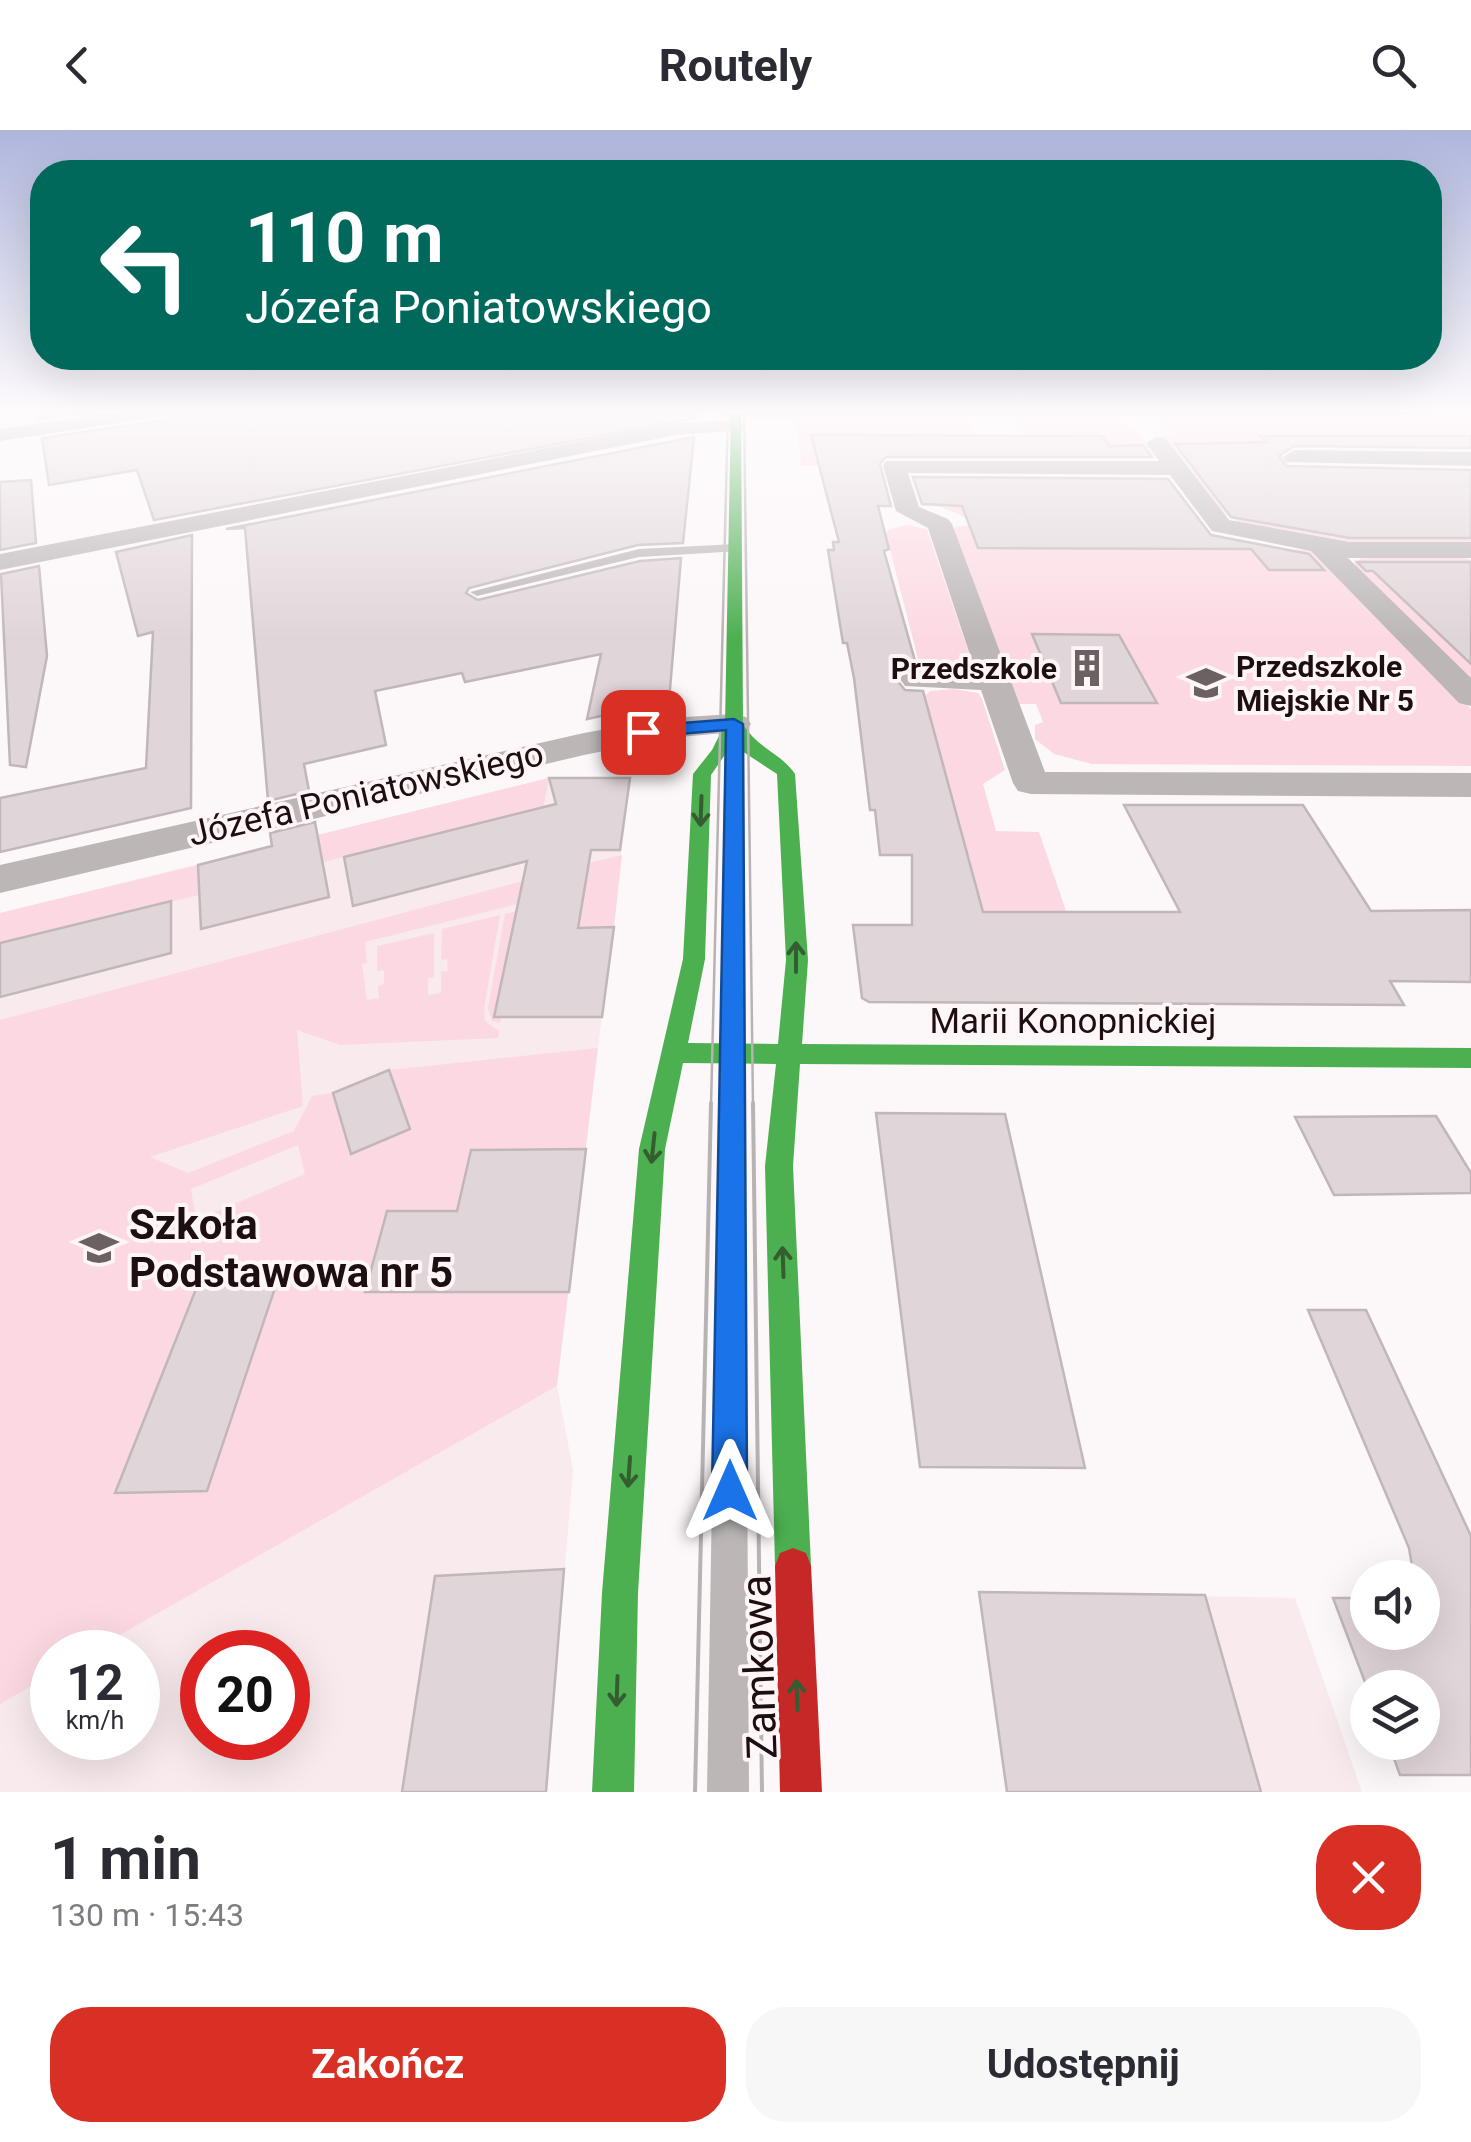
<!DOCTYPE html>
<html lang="pl">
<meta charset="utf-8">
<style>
:root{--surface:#fff;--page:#f7f7f7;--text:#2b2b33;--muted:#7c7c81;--accent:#d93025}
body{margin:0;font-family:Roboto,sans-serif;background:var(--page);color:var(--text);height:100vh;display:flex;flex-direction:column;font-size:38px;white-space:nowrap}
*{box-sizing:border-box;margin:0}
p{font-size:32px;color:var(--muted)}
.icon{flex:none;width:55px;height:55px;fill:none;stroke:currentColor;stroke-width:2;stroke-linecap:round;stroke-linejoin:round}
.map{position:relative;height:1662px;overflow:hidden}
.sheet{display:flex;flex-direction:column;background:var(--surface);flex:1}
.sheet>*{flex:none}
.top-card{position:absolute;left:30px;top:30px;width:1412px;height:210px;border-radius:40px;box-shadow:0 10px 40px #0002;background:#00695c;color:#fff;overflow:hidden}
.fabs{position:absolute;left:1350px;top:1430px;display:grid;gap:20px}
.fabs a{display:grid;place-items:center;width:90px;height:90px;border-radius:50%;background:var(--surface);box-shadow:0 10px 40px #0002;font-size:50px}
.speed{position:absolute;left:30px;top:1500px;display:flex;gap:20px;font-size:50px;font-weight:700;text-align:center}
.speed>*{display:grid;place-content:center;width:130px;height:130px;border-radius:50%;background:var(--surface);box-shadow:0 10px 40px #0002;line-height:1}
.speed small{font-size:25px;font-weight:400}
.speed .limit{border:15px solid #d22;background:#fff;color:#111}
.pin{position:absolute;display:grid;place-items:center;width:85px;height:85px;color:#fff;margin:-42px;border-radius:20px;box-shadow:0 5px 15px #0006}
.me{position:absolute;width:110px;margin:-55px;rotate:0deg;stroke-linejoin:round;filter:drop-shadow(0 0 8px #0008)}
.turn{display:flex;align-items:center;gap:35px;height:210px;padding:0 50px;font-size:45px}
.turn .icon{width:130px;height:130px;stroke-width:2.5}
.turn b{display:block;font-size:70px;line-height:85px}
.round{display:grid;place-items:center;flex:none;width:105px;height:105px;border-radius:40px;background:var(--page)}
.summary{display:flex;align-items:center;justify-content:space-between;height:170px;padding:0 50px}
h1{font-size:60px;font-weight:700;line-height:75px}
.button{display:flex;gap:20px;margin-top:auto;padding:20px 50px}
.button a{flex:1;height:115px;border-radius:40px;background:var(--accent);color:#fff;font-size:40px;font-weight:700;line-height:115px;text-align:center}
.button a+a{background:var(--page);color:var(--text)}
header{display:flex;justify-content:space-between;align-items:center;height:130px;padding:0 50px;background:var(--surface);font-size:45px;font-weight:700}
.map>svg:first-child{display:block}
</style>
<header><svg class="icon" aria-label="back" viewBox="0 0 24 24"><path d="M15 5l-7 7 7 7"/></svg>Routely<svg class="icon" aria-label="search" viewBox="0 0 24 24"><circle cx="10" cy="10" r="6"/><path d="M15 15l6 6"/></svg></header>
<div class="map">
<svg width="1471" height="1662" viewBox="0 0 1471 1662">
<rect width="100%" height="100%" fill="#fcf7f8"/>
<g fill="#f8eaed" fill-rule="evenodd">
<path d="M 549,648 L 630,648 L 598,918 L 196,1091 L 100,1400 L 42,1550 L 52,1544 L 52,1608 L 138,1608 L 138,1522 L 90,1522 L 557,1256 L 573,1340 L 546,1662 L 0,1662 L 0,783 ZM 202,1522 L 288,1522 L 288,1608 L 202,1608 Z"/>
<polygon points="979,1462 1295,1468 1362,1662 1007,1662"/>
</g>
<g fill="#fcd9e2" fill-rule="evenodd">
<polygon points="868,285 873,290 966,290 974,306 874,305 863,336 801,336 796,286"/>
<path d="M 1087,286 C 1122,286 1138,299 1158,326 L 1117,325 L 1102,306 L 1023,306 L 1013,290 L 1082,290 Z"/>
<polygon points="1156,287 1471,287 1471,306 1262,306 1295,338 1471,341 1471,413 1352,412 1241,393 1223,383 1166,314 1160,306 1172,305"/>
<polygon points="950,346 1156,347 1172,355 1217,419 1315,420 1471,579 1471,636 1092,634 1054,624 1035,609 1035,595 1043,592 1036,574 1019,574 954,401 955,397 969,395 967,388 938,376 928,355 933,349"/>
<path d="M 907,395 L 927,399 L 974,538 C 957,548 933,547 919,533 L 886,404 L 888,400 Z"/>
<polygon points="1364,426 1458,426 1471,430 1471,549 1356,440 1354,434"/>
<polygon points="954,559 978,563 982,569 1005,640 983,654 996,701 1039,702 1066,781 983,782 969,725 959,724 951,695 960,694 947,648 940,647 933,622 940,621 925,566 930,561"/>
<polygon points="549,648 543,678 323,732 318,705"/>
<polygon points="622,725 614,797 578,798 583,763 581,735"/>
<polygon points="198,735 199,765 0,813 0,783"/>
<path d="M 553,743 L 554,765 L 365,812 L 367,833 L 362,834 L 367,870 L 379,868 L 378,856 L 384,854 L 384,840 L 377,841 L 377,816 L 434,803 L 434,847 L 428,848 L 428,865 L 441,863 L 441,842 L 448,841 L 447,829 L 441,830 L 442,799 L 500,785 L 484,879 L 485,891 L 499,901 L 498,908 L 340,915 L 297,900 L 303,976 L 150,1027 L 188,1043 L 294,1001 L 312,966 L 333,963 L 345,1004 L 366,1018 L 397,1004 L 403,979 L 389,940 L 598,918 L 557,1256 L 90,1522 L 52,1522 L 52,1544 L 0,1574 L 0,890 ZM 298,1015 L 305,1044 L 196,1090 L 191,1059 Z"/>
<polygon points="553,771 548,798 513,798 494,886 502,887 500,893 492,891 488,878 505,784"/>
</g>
<g fill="#e0d5d8" stroke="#c1b7b9" stroke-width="2.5">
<polygon points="37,278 119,278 39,289"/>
<polygon points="191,278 697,278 696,288 154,390 137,340 49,355 42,308 179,288"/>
<polygon points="811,305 1102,306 1110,316 1143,315 1152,327 886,327 880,334 891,376 878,376 889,419 884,421 917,538 902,540 896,549 905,560 923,561 983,782 1180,782 1124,675 1303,675 1371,781 1471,780 1471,852 1390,851 1404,875 869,872 862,868 853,795 912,795 912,725 880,725 875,680 870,680 854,548 847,513 843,513 828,420 834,420 833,412 839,412"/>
<polygon points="1260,306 1471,306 1471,318 1294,316 1279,326 1286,336 1471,340 1471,408 1350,408 1231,387 1175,314 1267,312"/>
<polygon points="694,307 683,413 638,415 469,458 466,463 478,470 640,431 681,428 669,571 587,589 601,524 465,552 462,543 375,561 386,615 304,634 309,661 268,671 245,398 226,399"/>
<polygon points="913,347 1168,349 1211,405 1309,424 1324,440 1269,440 1251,419 978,418 962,376 922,374"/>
<polygon points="31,350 36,413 0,420 0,352"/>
<polygon points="192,405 191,678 0,722 0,668 146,638 153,502 138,506 116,422"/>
<polygon points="1357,432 1471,432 1471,534 1373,441 1366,441"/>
<polygon points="39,436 47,526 26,637 10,635 1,444"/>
<polygon points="1032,504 1119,505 1157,573 1061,573"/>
<polygon points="549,648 630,648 620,720 591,720 578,798 614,797 602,887 494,887 527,731 353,776 344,727 556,674"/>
<polygon points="315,692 329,767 201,799 198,735 272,716 270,703"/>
<polygon points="171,771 171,823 0,867 0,813"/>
<polygon points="389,940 410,999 351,1024 333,963"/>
<polygon points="876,983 1005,984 1085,1338 920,1337"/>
<polygon points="1436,986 1471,1043 1471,1063 1334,1065 1295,987"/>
<polygon points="586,1019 569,1162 365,1162 387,1081 457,1081 471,1020"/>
<polygon points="280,1143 207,1361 115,1363 202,1144"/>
<polygon points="1308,1180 1366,1180 1471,1406 1471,1645 1400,1645 1388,1612 1422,1612 1422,1558 1368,1560 1333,1468 1368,1468 1368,1502 1422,1502 1422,1448 1414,1448 1409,1418"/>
<polygon points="564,1439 546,1662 402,1662 435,1446"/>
<polygon points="979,1462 1205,1465 1261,1662 1007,1662"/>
</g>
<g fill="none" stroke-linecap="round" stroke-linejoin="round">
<g fill="#bcb6b7" fill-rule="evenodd">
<polygon points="736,414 741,415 741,421 639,427 477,466 470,462 639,419"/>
<polygon points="734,601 743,606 749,1662 707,1662 725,606"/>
</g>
<g fill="#bcb6b7" fill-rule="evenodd">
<polygon points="141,278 188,278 178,284 0,311 0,299"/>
<polygon points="728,278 1471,278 1471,284 736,287 729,285"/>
<polygon points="736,290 746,296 743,300 676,305 0,440 0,424 676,293"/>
<polygon points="1157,307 1165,308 1229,390 1350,412 1471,412 1471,428 1348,428 1471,548 1471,576 1459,573 1311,421 1212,401 1170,345 908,343 919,377 948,389 952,394 1045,642 1471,643 1471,667 1031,664 1018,661 1013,653 981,560 905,556 900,549 905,542 975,540 928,398 896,381 883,336 886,331 1159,331 1146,313"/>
<polygon points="1294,320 1471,322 1471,336 1286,332 1283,327"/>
<polygon points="734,584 746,587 751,594 746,601 669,608 584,625 0,763 0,735 584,603 669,588"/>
</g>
<path fill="#4caf50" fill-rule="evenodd" d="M 731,278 L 741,278 L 743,594 C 758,619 780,622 795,644 L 808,830 L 802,914 L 1471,918 L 1471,938 L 800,934 L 793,1036 L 811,1436 L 806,1449 L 793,1454 L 780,1449 L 775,1436 L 765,1036 L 776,934 L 683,933 L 665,1019 L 638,1463 L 634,1662 L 592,1662 L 602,1463 L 639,1019 L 683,829 L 693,644 L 712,620 L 725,594 ZM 735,610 L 742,621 L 777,644 L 786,830 L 778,914 L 688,913 L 705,829 L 711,645 Z"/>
<polygon fill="#c62828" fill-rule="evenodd" points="793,1418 806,1423 811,1436 822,1662 780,1662 775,1436 780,1423"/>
<g stroke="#b8b2b3" stroke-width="2.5">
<polyline points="744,278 753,976"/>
<polyline points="711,976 728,278"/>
</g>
<g stroke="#b8b2b3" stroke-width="4">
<polyline points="753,973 762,1662"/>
<polyline points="695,1662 711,973"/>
</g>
</g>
<defs><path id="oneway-shaft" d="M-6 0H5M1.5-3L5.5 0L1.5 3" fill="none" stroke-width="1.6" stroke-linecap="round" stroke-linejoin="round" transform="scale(2.5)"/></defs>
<g stroke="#345e31">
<use href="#oneway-shaft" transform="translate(701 681) rotate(92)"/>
<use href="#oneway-shaft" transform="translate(796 827) rotate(-90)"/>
<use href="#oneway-shaft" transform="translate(653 1018) rotate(96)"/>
<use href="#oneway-shaft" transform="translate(783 1132) rotate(-92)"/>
<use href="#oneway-shaft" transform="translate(629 1342) rotate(94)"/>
<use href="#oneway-shaft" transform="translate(617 1561) rotate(92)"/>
<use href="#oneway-shaft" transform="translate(797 1565) rotate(-92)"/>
</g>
<linearGradient id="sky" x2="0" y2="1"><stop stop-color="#afb6dc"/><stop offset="0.55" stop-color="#fefbfc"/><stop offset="1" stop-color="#fefbfc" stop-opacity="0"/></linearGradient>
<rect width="1471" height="510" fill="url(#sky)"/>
<polygon fill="#1a73e8" stroke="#114b97" stroke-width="2.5" points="734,589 743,594 747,1361 742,1374 730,1379 717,1374 712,1361 726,600 643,607 634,602 643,596"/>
<defs>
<g id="building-bare" transform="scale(3)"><path d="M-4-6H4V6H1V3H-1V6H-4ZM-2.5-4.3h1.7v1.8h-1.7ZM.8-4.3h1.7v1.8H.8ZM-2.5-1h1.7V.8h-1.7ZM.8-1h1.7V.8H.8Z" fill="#6b6062" stroke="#fef5f7" stroke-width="2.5" paint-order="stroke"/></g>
<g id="school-bare" transform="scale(3)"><path d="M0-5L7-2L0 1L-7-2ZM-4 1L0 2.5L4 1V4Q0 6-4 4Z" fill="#6b6062" stroke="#fef5f7" stroke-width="2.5" paint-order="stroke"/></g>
</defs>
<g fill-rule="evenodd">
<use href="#building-bare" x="1087" y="538"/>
<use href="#school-bare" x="1206" y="553"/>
<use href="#school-bare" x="99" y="1118"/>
</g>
<g text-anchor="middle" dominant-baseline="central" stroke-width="8" stroke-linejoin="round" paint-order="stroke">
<g font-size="30" font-weight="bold" fill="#1d0e12" stroke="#fef5f7" text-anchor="start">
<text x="1236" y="536">Przedszkole<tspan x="1236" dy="34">Miejskie Nr 5</tspan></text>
<text x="1057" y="538" text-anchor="end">Przedszkole</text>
</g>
<g font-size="35" fill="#1d0e12" stroke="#fef5f7">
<text transform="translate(366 664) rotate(-13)">Józefa Poniatowskiego</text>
<text x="1073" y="891">Marii Konopnickiej</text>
</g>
<g font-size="42" font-weight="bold" fill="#1d0e12" stroke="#fef5f7" text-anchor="start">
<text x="129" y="1094">Szkoła<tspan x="129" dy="48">Podstawowa nr 5</tspan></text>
</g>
<g font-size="42" fill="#1d0e12" stroke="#fef5f7">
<text transform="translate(759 1537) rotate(-92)">Zamkowa</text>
</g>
</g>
</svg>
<div class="fabs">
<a><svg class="icon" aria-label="sound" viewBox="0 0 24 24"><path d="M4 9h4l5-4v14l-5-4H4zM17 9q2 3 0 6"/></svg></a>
<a><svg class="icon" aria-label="layers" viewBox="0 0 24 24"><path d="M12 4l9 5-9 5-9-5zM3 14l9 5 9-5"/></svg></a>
</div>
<div class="speed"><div>12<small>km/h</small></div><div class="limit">20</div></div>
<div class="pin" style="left:643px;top:602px;background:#d93025"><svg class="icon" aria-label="arrive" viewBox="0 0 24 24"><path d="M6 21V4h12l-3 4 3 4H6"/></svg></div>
<svg class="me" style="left:730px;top:1361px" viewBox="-20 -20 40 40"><path d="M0-17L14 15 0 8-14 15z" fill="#1a73e8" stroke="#fff" stroke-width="4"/></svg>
<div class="top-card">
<div class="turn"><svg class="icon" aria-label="left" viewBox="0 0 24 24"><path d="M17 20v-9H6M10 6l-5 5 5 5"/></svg><div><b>110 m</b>Józefa Poniatowskiego</div></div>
</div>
</div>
<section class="sheet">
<div class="summary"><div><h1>1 min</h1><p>130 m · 15:43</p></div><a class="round" style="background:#d93025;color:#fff"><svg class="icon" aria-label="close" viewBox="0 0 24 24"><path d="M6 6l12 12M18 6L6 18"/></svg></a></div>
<div class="button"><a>Zakończ</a><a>Udostępnij</a></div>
</section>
